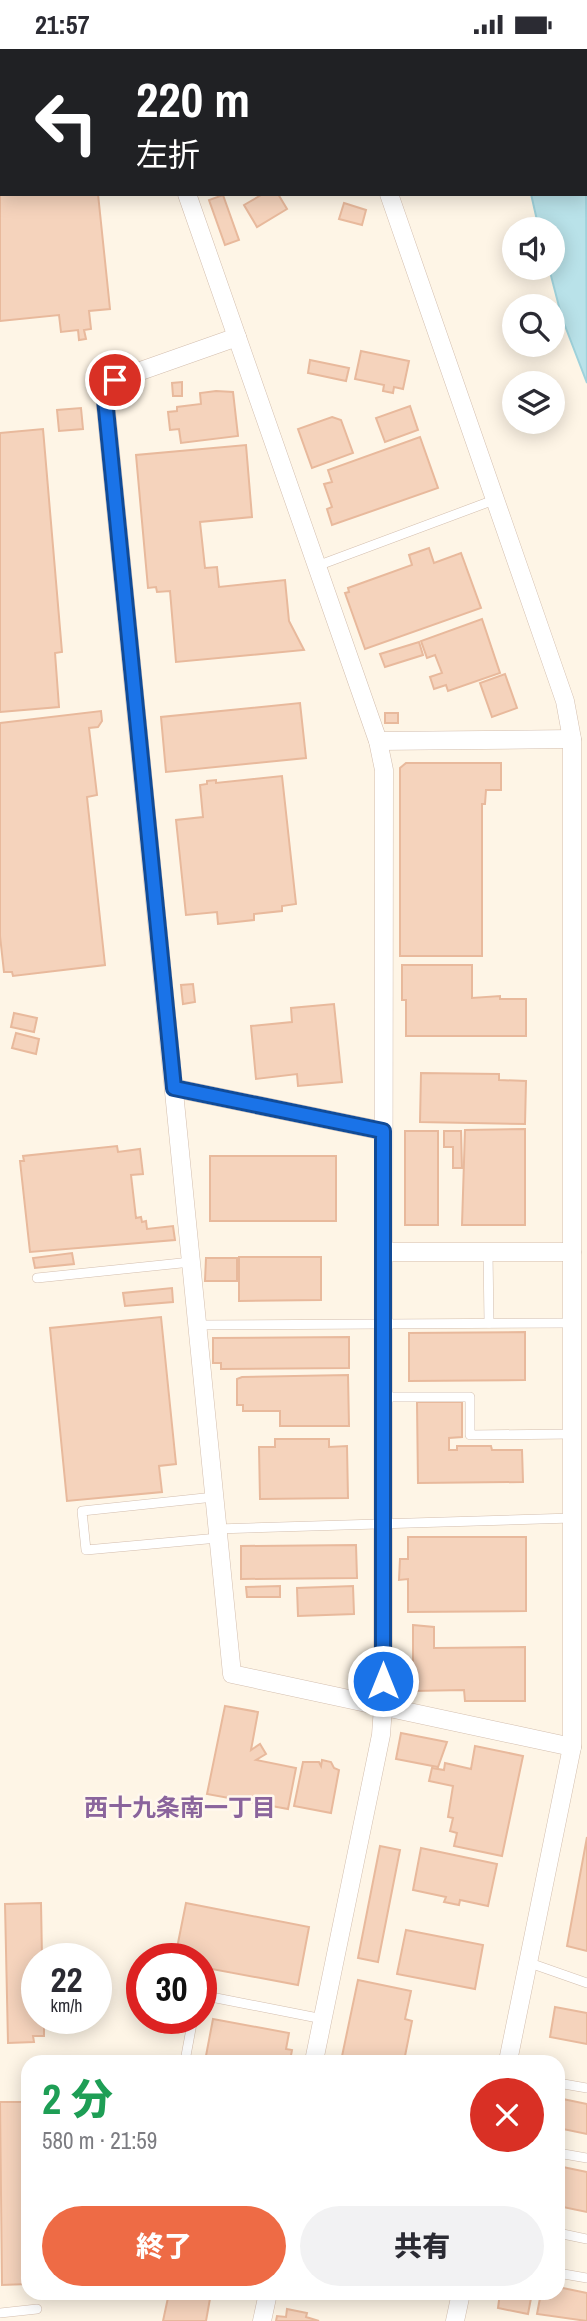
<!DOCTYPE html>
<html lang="ja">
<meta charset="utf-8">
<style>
:root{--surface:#fff;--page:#f2f2f3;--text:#2b2b33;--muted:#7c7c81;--accent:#ee6b45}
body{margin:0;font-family:"Archivo Narrow","Noto Sans JP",sans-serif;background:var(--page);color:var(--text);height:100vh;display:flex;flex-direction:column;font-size:26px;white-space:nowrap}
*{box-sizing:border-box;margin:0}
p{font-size:23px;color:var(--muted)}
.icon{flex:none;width:38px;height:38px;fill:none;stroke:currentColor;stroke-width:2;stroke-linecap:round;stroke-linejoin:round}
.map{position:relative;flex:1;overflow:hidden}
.sheet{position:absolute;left:21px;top:2006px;width:544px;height:245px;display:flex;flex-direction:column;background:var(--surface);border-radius:21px;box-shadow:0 4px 18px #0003}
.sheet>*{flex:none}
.banner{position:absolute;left:0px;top:0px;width:588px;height:147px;box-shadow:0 4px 18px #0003;background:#202124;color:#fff;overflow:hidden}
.buttons{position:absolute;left:502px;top:168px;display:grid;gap:14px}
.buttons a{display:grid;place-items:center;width:63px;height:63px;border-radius:50%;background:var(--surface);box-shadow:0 4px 18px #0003;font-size:35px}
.speed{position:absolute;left:21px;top:1894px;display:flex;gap:14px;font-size:35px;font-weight:700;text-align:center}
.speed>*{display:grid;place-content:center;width:91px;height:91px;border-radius:50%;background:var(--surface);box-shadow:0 4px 18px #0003;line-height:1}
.speed small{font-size:18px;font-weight:400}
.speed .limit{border:10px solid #d22;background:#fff;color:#111}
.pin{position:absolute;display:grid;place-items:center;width:60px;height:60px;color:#fff;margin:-30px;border:4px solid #fff;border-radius:50%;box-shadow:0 2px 7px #0007}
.me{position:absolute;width:77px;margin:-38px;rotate:0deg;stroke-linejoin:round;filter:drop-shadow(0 0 5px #0008)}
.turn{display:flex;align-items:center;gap:24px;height:147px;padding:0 21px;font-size:32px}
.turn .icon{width:91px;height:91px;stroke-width:2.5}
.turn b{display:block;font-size:49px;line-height:60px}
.round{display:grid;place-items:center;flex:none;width:74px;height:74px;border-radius:37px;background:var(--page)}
.summary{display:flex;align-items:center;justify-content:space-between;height:119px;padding:0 21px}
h1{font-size:42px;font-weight:800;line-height:52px;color:#1e9e55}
.button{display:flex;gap:14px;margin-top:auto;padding:14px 21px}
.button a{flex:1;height:80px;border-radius:42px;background:var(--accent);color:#fff;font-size:28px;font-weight:800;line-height:80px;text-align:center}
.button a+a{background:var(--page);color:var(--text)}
.status{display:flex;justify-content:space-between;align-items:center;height:49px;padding:0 35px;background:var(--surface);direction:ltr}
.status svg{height:19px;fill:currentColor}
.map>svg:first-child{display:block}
</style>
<div class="status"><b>21:57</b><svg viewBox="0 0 49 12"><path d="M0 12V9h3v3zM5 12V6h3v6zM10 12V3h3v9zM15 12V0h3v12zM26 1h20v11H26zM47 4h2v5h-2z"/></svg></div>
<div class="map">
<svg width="587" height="2272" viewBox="0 0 587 2272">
<rect width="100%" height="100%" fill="#fef5e6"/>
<polygon fill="#b9e2e9" stroke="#9fd2db" stroke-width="2" points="531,145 586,145 587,334 562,269 549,219 553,219 553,180 539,180"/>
<g fill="#f5d3bc" stroke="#e8b99c" stroke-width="2">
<rect x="4" y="0" width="57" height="2"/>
<polygon points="0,11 2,145 98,145 110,260 89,262 91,280 84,281 86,290 79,291 78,281 61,283 59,266 0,272"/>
<polygon points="263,145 278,145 287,160 257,178 244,156"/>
<polygon points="223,146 239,191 225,196 209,151"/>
<polygon points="344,154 366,161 362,176 339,170"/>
<polygon points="361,302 409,312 403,340 394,338 393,344 383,342 384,336 355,330"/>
<polygon points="310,311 349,319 346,332 308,324"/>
<polygon points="182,333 182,347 173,347 172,334"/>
<polygon points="216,342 233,343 238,387 181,394 179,380 170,381 168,363 177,362 177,358 201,355 200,344"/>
<polygon points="410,357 418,381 385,393 376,369"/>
<polygon points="81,359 83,380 59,382 57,361"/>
<polygon points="332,368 341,371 353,404 312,419 298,380"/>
<polygon points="43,380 62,603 55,604 59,658 0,663 0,384"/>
<polygon points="420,388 438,439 332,476 327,460 332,458 324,435 332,433 328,421"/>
<polygon points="246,396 252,468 200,473 205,519 217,518 219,538 285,531 289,572 304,601 176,613 170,542 157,543 156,538 148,539 136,406"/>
<polygon points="429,499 434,514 461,504 481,559 365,600 345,544 349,543 348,539 412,516 409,506"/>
<polygon points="482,570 500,624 448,642 446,636 434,640 430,628 442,624 435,606 427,609 421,592"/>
<polygon points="419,593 423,606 385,618 380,605"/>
<polygon points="505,625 517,659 492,668 480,634"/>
<polygon points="300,654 306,709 166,723 161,668"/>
<polygon points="101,662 102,672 98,678 89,679 97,746 87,748 105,916 13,927 12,923 4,923 0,887 0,674"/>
<rect x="385" y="664" width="13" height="10"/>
<polygon points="406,714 501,714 501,741 486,741 485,755 482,755 482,907 400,907 400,719"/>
<polygon points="282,727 296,855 282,857 282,862 254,865 254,871 218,875 217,863 186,866 176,771 203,768 200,736 207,735 207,732 216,731 216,734"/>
<polygon points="402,916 472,916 472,949 500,947 500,950 526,950 526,987 406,987 406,951 402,951"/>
<polygon points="193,935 195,953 183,955 181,936"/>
<polygon points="334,955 342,1033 298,1037 297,1025 256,1030 251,977 292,973 291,959"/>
<polygon points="14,964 37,969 34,983 11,978"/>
<polygon points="16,984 39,990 36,1005 12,999"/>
<polygon points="421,1024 499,1025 499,1031 526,1032 525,1075 420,1073"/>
<polygon points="525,1080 525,1176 462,1176 465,1081"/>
<rect x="405" y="1082" width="33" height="94"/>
<polygon points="444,1082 461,1082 462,1119 453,1119 453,1098 444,1098"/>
<polygon points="117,1097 118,1103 140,1100 143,1125 131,1126 136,1169 141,1168 142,1173 146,1172 147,1180 173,1177 175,1191 30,1203 20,1112 24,1112 23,1107"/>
<rect x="210" y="1107" width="126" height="65"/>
<polygon points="72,1204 74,1215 35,1219 33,1209"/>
<polygon points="239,1208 321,1208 321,1251 239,1252"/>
<polygon points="206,1209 237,1209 237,1232 205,1232"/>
<polygon points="172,1239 173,1253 125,1257 123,1244"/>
<polygon points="161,1268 176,1415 159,1417 162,1443 67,1452 50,1279"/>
<polygon points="525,1283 525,1331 409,1332 409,1284"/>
<polygon points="349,1288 349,1319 221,1320 221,1314 213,1314 213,1289"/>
<polygon points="348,1326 349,1377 280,1377 280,1362 243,1362 243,1356 237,1356 237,1330 242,1328"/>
<polygon points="417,1353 462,1353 462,1388 449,1389 449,1401 457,1401 457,1397 491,1397 492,1401 522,1401 523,1433 418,1434"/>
<polygon points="275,1390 329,1390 329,1398 347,1397 348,1449 260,1450 259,1398 275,1398"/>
<polygon points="408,1488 526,1488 526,1562 408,1563 408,1530 399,1531 400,1510 408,1510"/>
<polygon points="356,1496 357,1529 241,1530 241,1497"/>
<polygon points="280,1537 280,1548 247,1548 246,1538"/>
<polygon points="353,1537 354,1565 298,1567 297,1539"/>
<polygon points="413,1576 434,1578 434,1599 525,1598 525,1652 465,1652 464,1641 413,1642"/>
<polygon points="225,1657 258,1663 251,1701 260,1695 266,1705 256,1711 296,1719 288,1760 207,1745"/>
<polygon points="401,1684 447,1693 438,1718 396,1710"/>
<polygon points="475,1697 523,1707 502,1807 454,1797 457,1784 450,1782 453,1769 448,1768 453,1737 429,1732 432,1719 444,1721 445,1714 471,1720"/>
<polygon points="322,1711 331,1713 334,1719 339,1721 331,1764 294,1757 303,1713 319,1713 321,1717"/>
<polygon points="587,1788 587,1902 567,1897"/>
<polygon points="380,1797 400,1801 378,1913 358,1909"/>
<polygon points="421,1799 497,1815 488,1857 460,1851 459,1856 444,1853 446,1848 413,1841"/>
<polygon points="41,1854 42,1909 37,1909 37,1969 44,1969 44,1987 33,1987 34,1993 8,1994 5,1855"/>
<polygon points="186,1854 309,1878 298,1936 201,1918 201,1909 175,1909"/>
<polygon points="406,1881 483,1896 475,1940 397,1925"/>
<polygon points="358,1931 411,1942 405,1970 412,1972 404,2012 341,2012"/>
<polygon points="555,1958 587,1964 587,1995 550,1988"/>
<polygon points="213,1970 289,1984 286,2000 292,2001 290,2012 205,2012"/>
<polygon points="558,2049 587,2055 587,2085 558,2079"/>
<polygon points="0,2053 28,2053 28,2235 2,2236"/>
<polygon points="558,2117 587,2123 587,2163 558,2157"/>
<polygon points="558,2238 587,2244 587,2272 537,2265 541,2244 558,2244"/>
<polygon points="169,2244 211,2244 206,2272 163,2272"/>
<polygon points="500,2244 532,2244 528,2265 498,2259"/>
<polygon points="287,2260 307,2264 306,2268 319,2272 276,2272 277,2267 286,2268"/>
</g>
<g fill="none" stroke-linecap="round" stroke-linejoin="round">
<g stroke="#d3beae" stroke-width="10">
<g id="service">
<polyline points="317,517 494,451"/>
<polyline points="488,1203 489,1274"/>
<polyline points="37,1229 191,1213"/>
<polyline points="197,1276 572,1274"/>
<polyline points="383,1348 470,1348 470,1386 572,1385"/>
<polyline points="214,1448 82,1462 86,1501 218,1489"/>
<polyline points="217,1480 572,1469"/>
<polyline points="527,1913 587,1934"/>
<polyline points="201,1946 323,1970"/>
<polyline points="185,2012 193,1969"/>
<polyline points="558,2034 587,2039"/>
<polyline points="558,2104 587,2109"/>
<polyline points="558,2184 587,2190"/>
<polyline points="558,2224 587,2229"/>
<polyline points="0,2264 37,2260"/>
</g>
</g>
<g stroke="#d3beae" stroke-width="19">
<g id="minor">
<polyline points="338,0 338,2"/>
<polyline points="187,145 378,692 384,721 383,1658 381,1686 314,2012"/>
<polyline points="389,145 565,652 572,690 572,1698 508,2012"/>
<polyline points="237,288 115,331 105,350 232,1625 572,1698"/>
<polyline points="378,692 572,690"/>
<polyline points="174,1039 383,1082"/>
<polyline points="384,1203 572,1203"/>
<polyline points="262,2272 268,2244"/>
<polyline points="455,2272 461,2244"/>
</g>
</g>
<use href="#service" stroke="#fff" stroke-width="9"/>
<use href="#minor" stroke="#fff" stroke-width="18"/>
</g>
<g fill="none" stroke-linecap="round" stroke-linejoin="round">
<g stroke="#114b97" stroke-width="18">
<polyline id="route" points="115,331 105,350 174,1039 383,1082 383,1632"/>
</g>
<use href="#route" stroke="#1a73e8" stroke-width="12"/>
</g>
<g text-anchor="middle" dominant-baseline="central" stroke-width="5" stroke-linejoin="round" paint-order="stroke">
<g font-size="24" font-weight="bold" fill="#8a649c" stroke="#fff8ee">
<text x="180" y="1758">西十九条南一丁目</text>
</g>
</g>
</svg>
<div class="buttons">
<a><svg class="icon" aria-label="sound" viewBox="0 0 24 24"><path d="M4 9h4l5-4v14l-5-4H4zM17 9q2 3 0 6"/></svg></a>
<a><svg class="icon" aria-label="search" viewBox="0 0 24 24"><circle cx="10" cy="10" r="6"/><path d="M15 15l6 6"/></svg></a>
<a><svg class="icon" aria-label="layers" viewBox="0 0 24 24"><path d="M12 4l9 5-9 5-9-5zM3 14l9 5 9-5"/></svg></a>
</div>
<div class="speed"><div>22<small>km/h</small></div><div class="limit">30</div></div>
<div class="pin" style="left:115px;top:331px;background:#d93025"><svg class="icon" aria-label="arrive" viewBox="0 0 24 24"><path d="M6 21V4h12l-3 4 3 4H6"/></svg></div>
<svg class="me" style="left:383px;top:1632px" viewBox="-20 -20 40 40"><circle r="17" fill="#1a73e8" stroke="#fff" stroke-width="3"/><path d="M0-11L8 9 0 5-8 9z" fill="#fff"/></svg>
<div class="banner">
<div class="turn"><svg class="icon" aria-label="left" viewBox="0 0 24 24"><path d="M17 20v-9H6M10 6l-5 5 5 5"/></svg><div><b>220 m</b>左折</div></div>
</div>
<section class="sheet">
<div class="summary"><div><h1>2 分</h1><p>580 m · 21:59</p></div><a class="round" style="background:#d93025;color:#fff"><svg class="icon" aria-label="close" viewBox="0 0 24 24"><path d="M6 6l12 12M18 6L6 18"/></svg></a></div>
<div class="button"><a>終了</a><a>共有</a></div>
</section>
</div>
